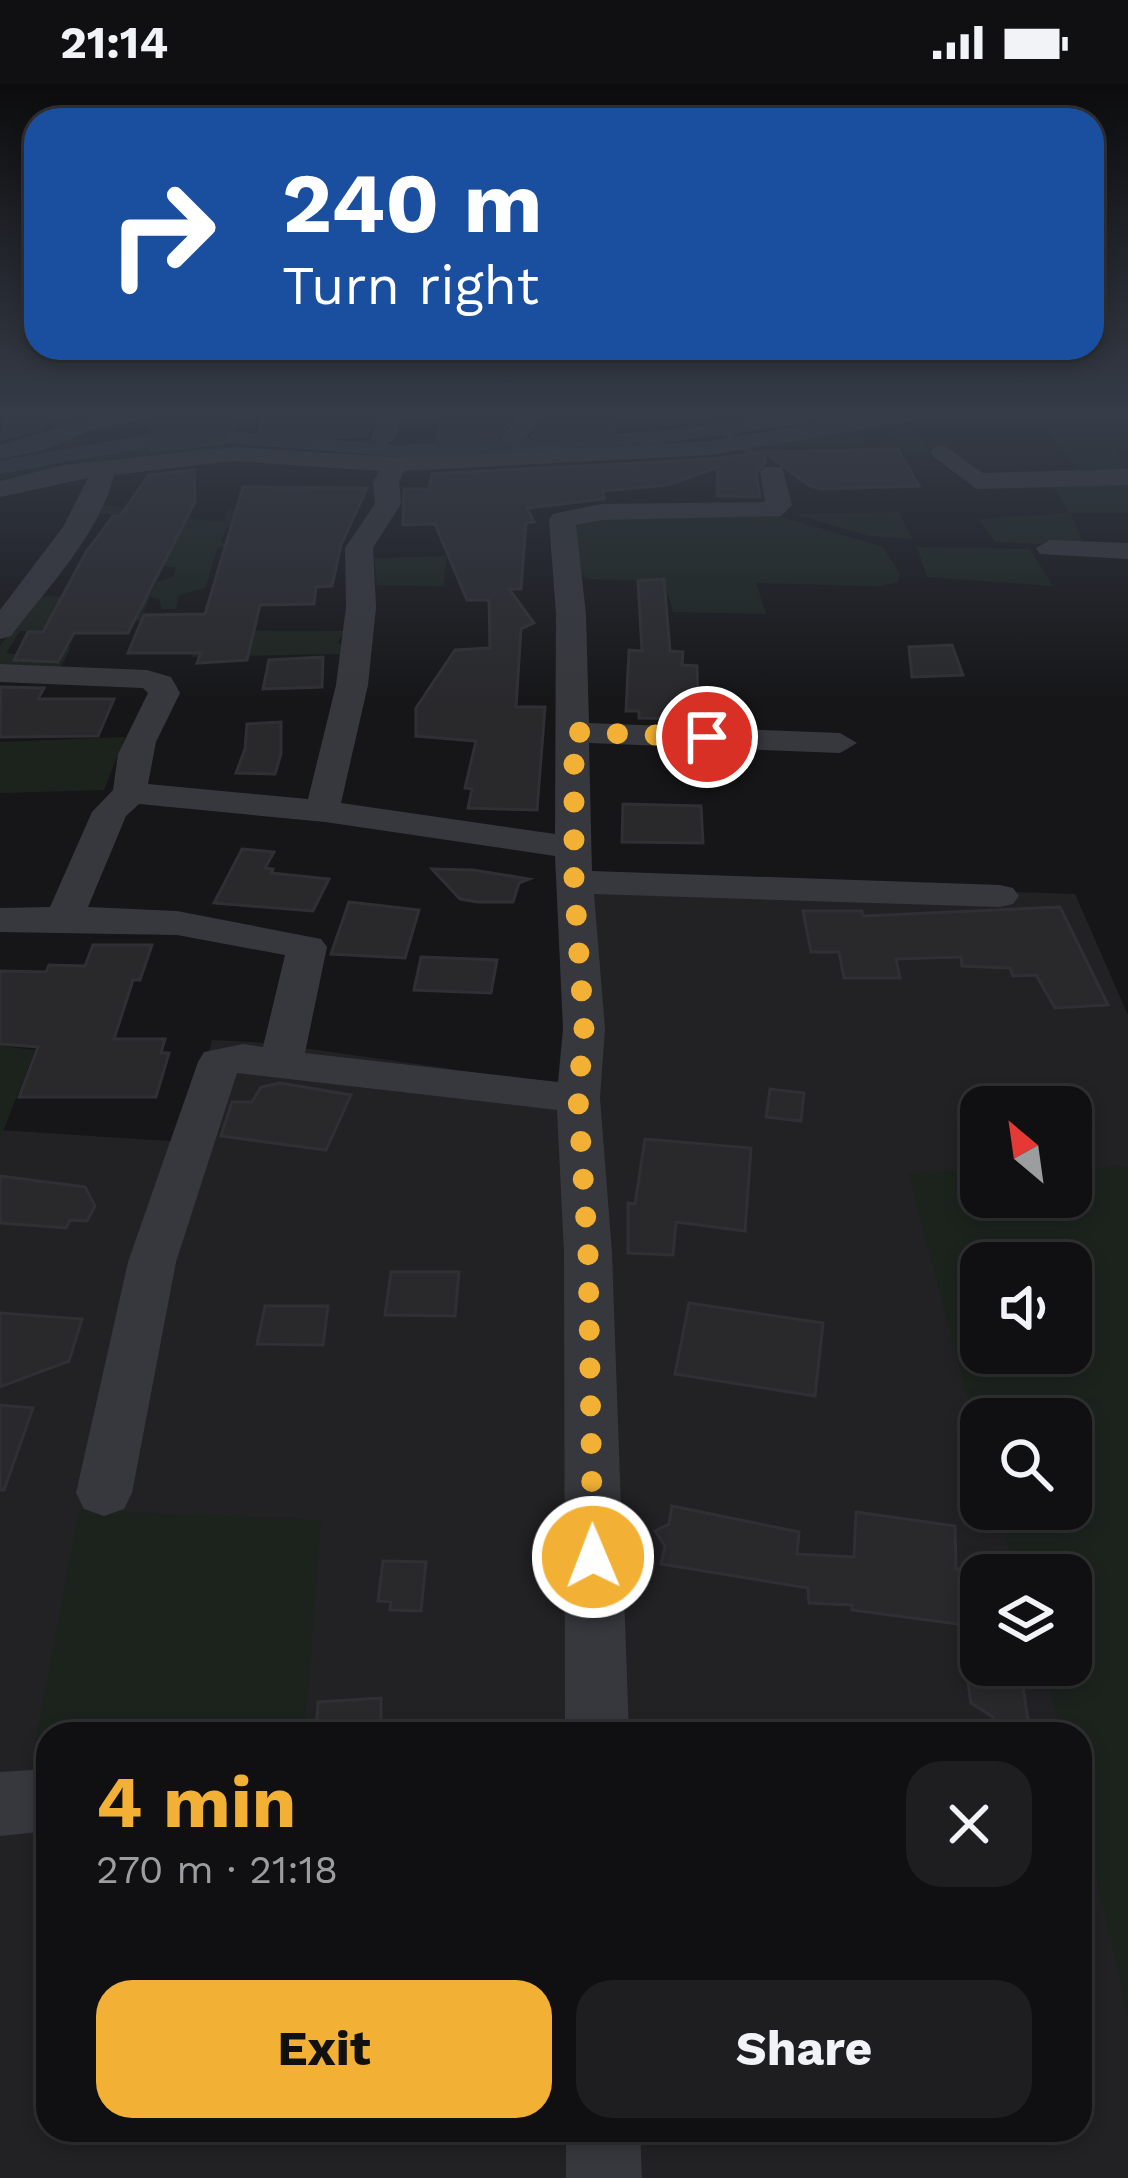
<!DOCTYPE html>
<meta charset="utf-8">
<style>
:root{--surface:#101012;--page:#1e1e20;--text:#f1f3f6;--muted:#9c9d9f;--line:#303032;--accent:#f2b134}
body{margin:0;font-family:"Work Sans",sans-serif;background:var(--page);color:var(--text);height:100vh;display:flex;flex-direction:column;font-size:45px;white-space:nowrap}
*{box-sizing:border-box;margin:0}
p{font-size:39px;color:var(--muted)}
.icon{flex:none;width:66px;height:66px;fill:none;stroke:currentColor;stroke-width:2;stroke-linecap:round;stroke-linejoin:round}
.map{position:relative;flex:1;overflow:hidden}
.details{position:absolute;left:36px;top:1638px;width:1056px;height:420px;display:flex;flex-direction:column;background:var(--surface);border-radius:36px;box-shadow:0 6px 18px #0003,0 0 0 3px var(--line)}
.details>*{flex:none}
.top-card{position:absolute;left:24px;top:24px;width:1080px;height:252px;border-radius:36px;box-shadow:0 6px 18px #0003,0 0 0 3px var(--line);background:#1a4fa0;color:#fff;overflow:hidden}
.needle{width:78px;rotate:331deg}
.controls{position:absolute;left:960px;top:1002px;display:grid;gap:24px}
.controls a{display:grid;place-items:center;width:132px;height:132px;border-radius:24px;background:var(--surface);box-shadow:0 6px 18px #0003,0 0 0 3px var(--line);font-size:60px}
.pin{position:absolute;display:grid;place-items:center;width:102px;height:102px;color:#fff;margin:-51px;border:6px solid #fff;border-radius:50%;box-shadow:0 3px 12px #0007}
.me{position:absolute;width:132px;margin:-66px;rotate:359deg;stroke-linejoin:round;filter:drop-shadow(0 0 9px #0008)}
.turn{display:flex;align-items:center;gap:42px;height:252px;padding:0 60px;font-size:54px}
.turn .icon{width:156px;height:156px;stroke-width:2.5}
.turn b{display:block;font-size:84px;line-height:102px}
.round{display:grid;place-items:center;flex:none;width:126px;height:126px;border-radius:36px;background:var(--page)}
.summary{display:flex;align-items:center;justify-content:space-between;height:204px;padding:0 60px}
h1{font-size:72px;font-weight:700;line-height:90px;color:var(--accent)}
.action{display:flex;gap:24px;margin-top:auto;padding:24px 60px}
.action a{flex:1;height:138px;border-radius:36px;background:var(--accent);color:#111;font-size:48px;font-weight:700;line-height:138px;text-align:center}
.action a+a{background:var(--page);color:var(--text)}
.status{display:flex;justify-content:space-between;align-items:center;height:84px;padding:0 60px;background:var(--surface);direction:ltr}
.status svg{height:33px;fill:currentColor}
.map>svg:first-child{display:block}
</style>
<div class="status"><b>21:14</b><svg viewBox="0 0 49 12"><path d="M0 12V9h3v3zM5 12V6h3v6zM10 12V3h3v9zM15 12V0h3v12zM26 1h20v11H26zM47 4h2v5h-2z"/></svg></div>
<div class="map">
<svg width="1128" height="2094" viewBox="0 0 1128 2094">
<rect width="100%" height="100%" fill="#161618"/>
<path fill="#222225" fill-rule="evenodd" d="M 591,793 L 1075,810 L 1128,931 L 1128,2094 L 0,2094 L 0,1046 L 184,1058 L 212,956 L 268,959 L 594,1005 ZM 981,1023 L 1071,1023 L 1071,1113 L 981,1113 ZM 981,1179 L 1071,1179 L 1071,1269 L 981,1269 ZM 981,1335 L 1071,1335 L 1071,1425 L 981,1425 ZM 981,1491 L 1071,1491 L 1071,1581 L 981,1581 ZM 48,1650 L 1080,1650 L 1080,2046 L 48,2046 Z"/>
<g fill="#1c231d" fill-rule="evenodd">
<polygon points="901,327 1028,327 1032,331 966,336 958,328 888,340 906,341 932,368 905,368 881,341 858,345 867,361 753,364 748,360 840,335"/>
<polygon points="1128,343 1128,365 1115,366 1128,390 1082,390 1045,344"/>
<polygon points="157,359 393,372 131,378 0,395 0,389 70,379"/>
<polygon points="1128,397 1128,429 1071,429 1084,462 995,458 978,435 1069,429 1053,400"/>
<polygon points="99,419 150,431 224,438 229,424 236,427 245,443 226,444 221,457 226,461 299,462 218,463 205,504 179,511 176,525 162,525 159,515 150,513 140,537 84,537 78,548 20,547 6,569 41,573 51,563 71,563 59,587 0,583 0,562 37,512 149,513 156,499 174,492 176,483 155,482 181,436 92,429"/>
<polygon points="899,428 912,455 869,452 794,430"/>
<polygon points="580,432 779,432 883,463 900,490 898,498 879,502 756,499 766,530 673,528 664,497 587,495 575,487 572,437"/>
<polygon points="917,463 1030,465 1053,502 927,493"/>
<polygon points="447,472 443,502 377,501 374,474"/>
<polygon points="198,546 345,547 337,559 342,560 340,570 192,573"/>
<polygon points="125,653 104,706 0,709 0,658"/>
<polygon points="0,962 35,966 0,1055"/>
<path d="M 1128,1083 L 1128,1933 L 1080,1719 L 1080,1650 L 1062,1650 L 1043,1581 L 1071,1581 L 1071,1491 L 1016,1491 L 997,1425 L 1071,1425 L 1071,1335 L 981,1335 L 981,1365 L 908,1088 L 981,1086 L 981,1113 L 1071,1113 L 1071,1084 ZM 981,1179 L 1071,1179 L 1071,1269 L 981,1269 Z"/>
<polygon points="79,1426 321,1436 305,1650 48,1650 48,1697 28,1698"/>
</g>
<g fill="none" stroke-linecap="round" stroke-linejoin="round">
<polyline stroke="#2c353c" stroke-width="6" points="720,344 752,369"/>
<polygon fill="#2c353c" fill-rule="evenodd" points="808,327 860,327 850,333 662,359 399,373 213,358 166,360 0,390 0,376 166,348 213,346 399,361 662,347"/>
</g>
<g fill="#29292c" stroke="#303034" stroke-width="3">
<polygon points="167,327 242,327 225,359 151,367 153,338"/>
<polygon points="266,327 375,329 367,351 256,360"/>
<polygon points="442,327 512,327 514,332 496,354 508,363 436,366"/>
<polygon points="543,327 562,327 562,336 614,337 616,357 523,362 546,337"/>
<polygon points="45,332 42,344 0,356 7,333"/>
<polygon points="898,365 919,402 821,405 810,402 764,368"/>
<polygon points="764,368 765,379 756,389 760,413 717,412 718,383 668,401 603,407 604,415 527,424 534,438 526,439 521,505 509,505 534,539 521,545 516,623 545,623 537,726 468,724 472,705 465,704 476,657 416,652 416,624 455,566 490,564 489,516 467,516 435,440 403,441 404,405 429,405 432,390 712,375"/>
<polygon points="194,386 195,418 128,549 74,549 58,578 14,576 28,548 43,548 86,468 113,432 120,432 149,391"/>
<polygon points="243,403 367,404 341,461 332,502 316,503 314,520 260,521 247,576 197,579 201,569 128,569 144,531 205,530"/>
<polygon points="664,495 670,567 683,568 682,581 697,582 698,621 689,621 689,635 639,634 639,627 626,627 629,566 642,567 638,497"/>
<polygon points="952,561 963,591 912,593 909,563"/>
<polygon points="323,573 322,603 263,605 269,576"/>
<polygon points="1,603 44,604 38,615 114,615 98,652 0,653"/>
<polygon points="281,638 281,670 275,690 236,689 245,665 247,640"/>
<polygon points="623,720 701,722 703,759 622,758"/>
<polygon points="242,765 274,768 265,784 273,785 271,789 329,795 313,827 214,819"/>
<polygon points="432,785 473,786 529,795 519,799 513,818 478,818 460,815"/>
<polygon points="349,818 419,826 405,874 331,870"/>
<polygon points="1060,823 1108,921 1055,924 1036,891 1013,892 1010,884 962,882 961,873 896,875 900,894 844,894 839,868 811,868 803,827 862,827 863,832"/>
<polygon points="93,861 152,861 140,896 133,896 114,955 165,955 161,969 169,969 156,1013 19,1013 38,963 0,960 0,887 46,888 49,881 85,882"/>
<polygon points="421,873 497,876 491,909 414,906"/>
<polygon points="280,999 351,1011 326,1066 221,1052 232,1018 252,1018 261,1003"/>
<polygon points="770,1005 804,1009 801,1037 766,1033"/>
<polygon points="645,1055 751,1064 745,1147 676,1138 673,1171 628,1169 628,1119 635,1120"/>
<polygon points="0,1092 85,1103 95,1122 87,1137 70,1136 66,1144 0,1139"/>
<polygon points="391,1188 459,1188 455,1232 385,1231"/>
<polygon points="689,1219 823,1239 815,1312 675,1290"/>
<polygon points="265,1222 328,1222 323,1261 257,1260"/>
<polygon points="0,1229 82,1235 69,1277 0,1303"/>
<polygon points="0,1321 33,1324 4,1406 0,1406"/>
<polygon points="672,1422 799,1448 797,1470 854,1473 856,1428 955,1442 956,1485 979,1484 980,1543 852,1526 852,1521 809,1519 808,1504 661,1480 665,1462 655,1447 669,1440"/>
<polygon points="383,1477 426,1478 421,1527 390,1526 391,1518 378,1517"/>
<polygon points="997,1581 1020,1581 1030,1650 996,1650 993,1633 971,1619 968,1599"/>
<polygon points="381,1614 381,1650 316,1650 318,1618"/>
</g>
<g fill="none" stroke-linecap="round" stroke-linejoin="round">
<g fill="#37383d" fill-rule="evenodd">
<polygon points="117,327 163,327 159,332 92,346 41,367 0,375 0,361"/>
<polygon points="380,327 404,327 395,355 383,362 371,355"/>
<polygon points="516,327 538,327 543,334 521,358 512,360 500,353 519,333"/>
<path d="M 890,327 L 942,327 L 930,334 L 711,371 L 404,387 L 399,398 L 401,420 L 373,464 L 376,523 L 368,601 L 341,719 L 555,750 L 556,530 L 549,436 L 553,430 L 601,420 L 765,418 L 760,388 L 764,383 L 782,383 L 792,421 L 781,432 L 601,436 L 576,441 L 586,530 L 589,639 L 840,649 L 857,659 L 840,669 L 589,659 L 592,787 L 1000,801 L 1013,804 L 1019,812 L 1013,820 L 1000,823 L 594,810 L 605,945 L 600,1014 L 612,1169 L 629,1650 L 565,1650 L 564,1169 L 557,1026 L 237,989 L 176,1178 L 132,1409 L 124,1425 L 104,1432 L 84,1425 L 76,1409 L 128,1178 L 198,978 L 204,968 L 243,960 L 263,963 L 285,871 L 177,851 L 0,848 L 0,824 L 50,823 L 92,728 L 113,706 L 118,670 L 148,609 L 143,604 L 0,598 L 0,580 L 147,586 L 171,593 L 180,609 L 156,658 L 148,700 L 308,715 L 336,601 L 346,523 L 345,464 L 375,420 L 373,398 L 379,387 L 234,377 L 114,391 C 100,450 46,505 11,552 L 0,555 L 0,526 L 63,443 L 88,394 L 0,413 L 0,397 L 64,381 L 234,363 L 395,373 L 711,357 ZM 139,720 L 325,738 L 555,772 L 563,945 L 558,998 L 305,969 L 327,863 L 321,855 L 177,827 L 88,823 L 126,732 Z"/>
<polygon points="943,361 983,389 1128,385 1128,401 977,405 934,373 931,368 934,363"/>
<polygon points="1050,456 1128,459 1128,475 1040,470 1036,464"/>
<polygon points="48,1685 48,1747 0,1752 0,1688"/>
<polygon points="566,2046 640,2046 642,2094 566,2094"/>
</g>
</g>
<linearGradient id="sky" x2="0" y2="1"><stop stop-color="#0c0c0d"/><stop offset="0.53" stop-color="#363c48"/><stop offset="1" stop-color="#363c48" stop-opacity="0"/></linearGradient>
<rect width="1128" height="620" fill="url(#sky)"/>
<g fill="none" stroke-linecap="round" stroke-linejoin="round">
<polyline stroke="#f2b134" stroke-width="21" stroke-dasharray="0 37.8" points="593,1473 588,1169 578,1014 584,944 574,798 574,648 707,653"/>
</g>
</svg>
<div class="controls">
<a><svg class="needle" viewBox="-14 -14 28 28"><path d="M0-13l5 13h-10z" fill="#e53935"/><path d="M0 13l5-13h-10z" fill="#9c9d9f"/></svg></a>
<a><svg class="icon" aria-label="sound" viewBox="0 0 24 24"><path d="M4 9h4l5-4v14l-5-4H4zM17 9q2 3 0 6"/></svg></a>
<a><svg class="icon" aria-label="search" viewBox="0 0 24 24"><circle cx="10" cy="10" r="6"/><path d="M15 15l6 6"/></svg></a>
<a><svg class="icon" aria-label="layers" viewBox="0 0 24 24"><path d="M12 4l9 5-9 5-9-5zM3 14l9 5 9-5"/></svg></a>
</div>
<div class="pin" style="left:707px;top:653px;background:#d93025"><svg class="icon" aria-label="arrive" viewBox="0 0 24 24"><path d="M6 21V4h12l-3 4 3 4H6"/></svg></div>
<svg class="me" style="left:593px;top:1473px" viewBox="-20 -20 40 40"><circle r="17" fill="#f2b134" stroke="#fff" stroke-width="3"/><path d="M0-11L8 9 0 5-8 9z" fill="#fff"/></svg>
<div class="top-card">
<div class="turn"><svg class="icon" aria-label="right" viewBox="0 0 24 24"><path d="M7 20v-9h11M14 6l5 5-5 5"/></svg><div><b>240 m</b>Turn right</div></div>
</div>
<section class="details">
<div class="summary"><div><h1>4 min</h1><p>270 m · 21:18</p></div><a class="round"><svg class="icon" aria-label="close" viewBox="0 0 24 24"><path d="M6 6l12 12M18 6L6 18"/></svg></a></div>
<div class="action"><a>Exit</a><a>Share</a></div>
</section>
</div>
